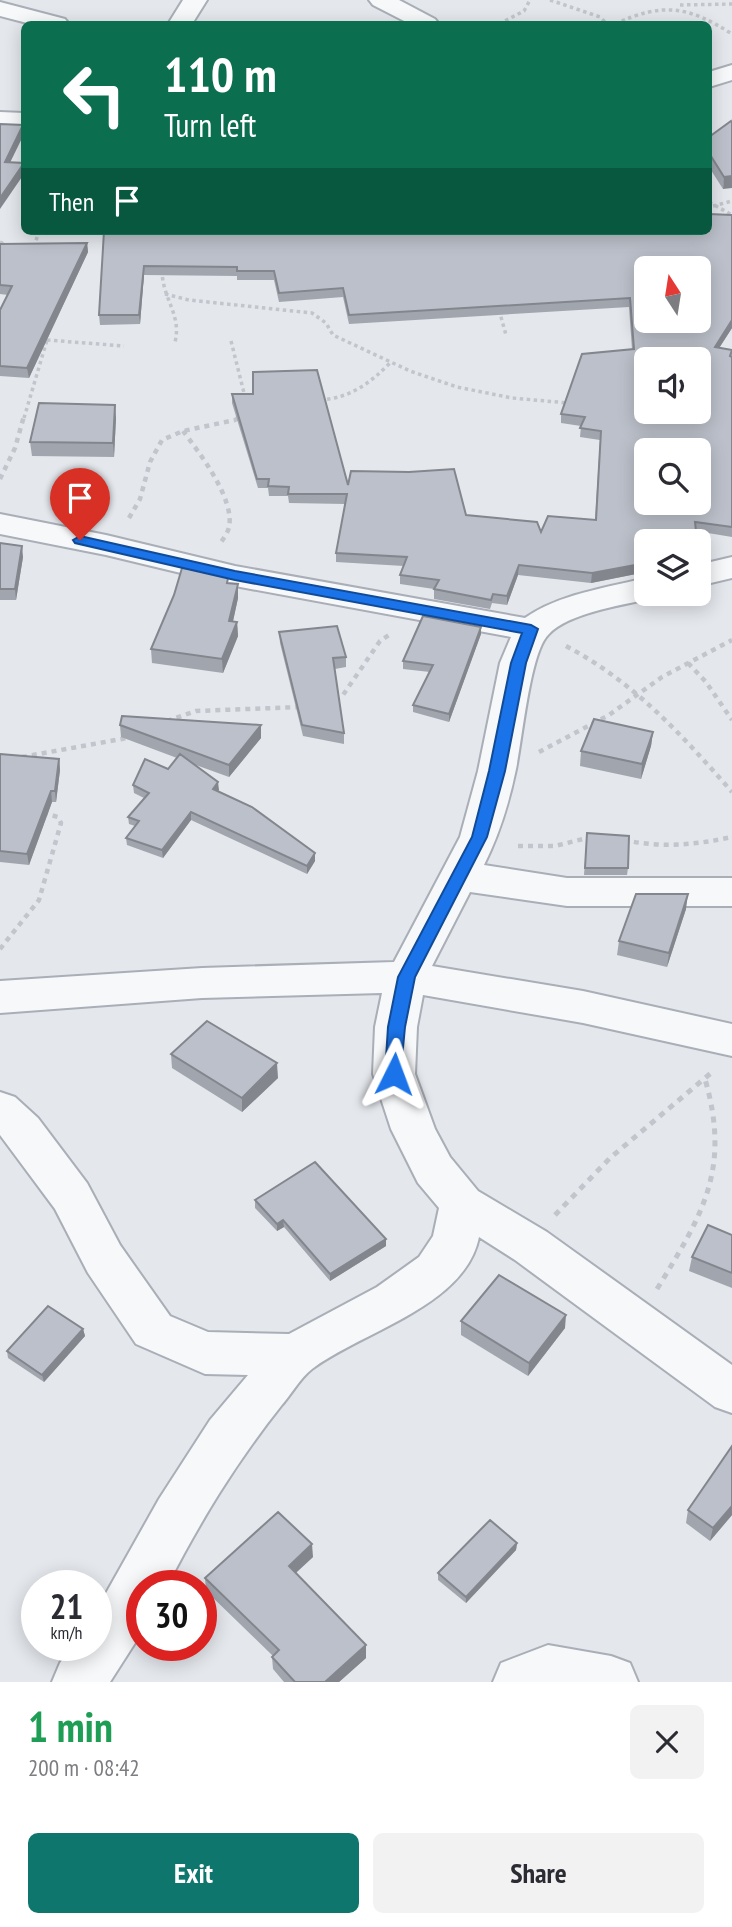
<!DOCTYPE html>
<meta charset="utf-8">
<style>
:root{--surface:#fff;--page:#f2f2f3;--text:#2b2b33;--muted:#7c7c81;--accent:#0f766e}
body{margin:0;font-family:"PT Sans Narrow",sans-serif;background:var(--page);color:var(--text);height:100vh;display:flex;flex-direction:column;font-size:26px;white-space:nowrap}
*{box-sizing:border-box;margin:0}
p{font-size:23px;color:var(--muted)}
.icon{flex:none;width:38px;height:38px;fill:none;stroke:currentColor;stroke-width:2;stroke-linecap:round;stroke-linejoin:round}
.map{position:relative;height:1682px;overflow:hidden}
.sheet{display:flex;flex-direction:column;background:var(--surface);flex:1}
.sheet>*{flex:none}
.guide{position:absolute;left:21px;top:21px;width:691px;height:214px;border-radius:10px;box-shadow:0 4px 18px #0003;background:#0b6e4f;color:#fff;overflow:hidden}
.needle{width:46px;rotate:348deg}
.controls{position:absolute;left:634px;top:256px;display:grid;gap:14px}
.controls a{display:grid;place-items:center;width:77px;height:77px;border-radius:10px;background:var(--surface);box-shadow:0 4px 18px #0003;font-size:35px}
.speed{position:absolute;left:21px;top:1570px;display:flex;gap:14px;font-size:35px;font-weight:700;text-align:center}
.speed>*{display:grid;place-content:center;width:91px;height:91px;border-radius:50%;background:var(--surface);box-shadow:0 4px 18px #0003;line-height:1}
.speed small{font-size:18px;font-weight:400}
.speed .limit{border:10px solid #d22;background:#fff;color:#111}
.pin{position:absolute;display:grid;place-items:center;width:60px;height:60px;color:#fff;margin:-72px -30px;border-radius:50% 50% 50% 0;rotate:-45deg;box-shadow:0 0 7px #0007}
.pin .icon{rotate:45deg}
.me{position:absolute;width:77px;margin:-38px;rotate:3deg;stroke-linejoin:round;filter:drop-shadow(0 0 5px #0008)}
.turn{display:flex;align-items:center;gap:24px;height:147px;padding:0 28px;font-size:32px}
.turn .icon{width:91px;height:91px;stroke-width:2.5}
.turn b{display:block;font-size:49px;line-height:60px}
.then{display:flex;align-items:center;height:66px;padding:0 28px;background:#0003;gap:14px;font-size:26px}
.round{display:grid;place-items:center;flex:none;width:74px;height:74px;border-radius:10px;background:var(--page)}
.summary{display:flex;align-items:center;justify-content:space-between;height:119px;padding:0 28px}
h1{font-size:42px;font-weight:800;line-height:52px;color:#1e9e55}
.action{display:flex;gap:14px;margin-top:auto;padding:14px 28px}
.action a{flex:1;height:80px;border-radius:10px;background:var(--accent);color:#fff;font-size:28px;font-weight:800;line-height:80px;text-align:center}
.action a+a{background:var(--page);color:var(--text)}
.map>svg:first-child{display:block}
</style>
<div class="map">
<svg width="732" height="1682" viewBox="0 0 732 1682">
<rect width="100%" height="100%" fill="#e4e7ec"/>
<g fill="none" stroke-linecap="round" stroke-linejoin="round">
<g stroke="#a9aeb7" stroke-width="4">
<g id="minor">
<polygon points="183,0 207,0 192,24 168,24"/>
<polygon points="369,0 399,0 435,19 439,24 410,24 373,5"/>
<polygon points="0,2 65,19 69,24 31,24 0,16"/>
<polygon points="732,65 732,80 709,87 709,72"/>
<polygon points="0,112 24,113 24,129 0,128"/>
<path d="M 0,514 L 106,535 L 235,566 L 525,618 C 559,594 606,588 646,578 L 646,593 L 660,593 L 658,597 C 629,604 568,612 548,635 C 530,653 522,741 516,769 C 509,803 499,835 484,865 L 567,878 L 732,878 L 732,906 L 567,906 L 470,892 L 432,966 L 583,991 L 732,1024 L 732,1056 L 583,1023 L 423,995 L 417,1027 L 415,1074 L 435,1129 L 450,1157 L 478,1191 L 547,1232 L 732,1365 L 732,1413 L 715,1407 L 515,1260 L 479,1237 C 465,1307 360,1332 312,1369 C 300,1378 291,1395 281,1406 C 235,1464 201,1520 167,1586 L 142,1586 L 142,1632 L 110,1682 L 52,1682 L 60,1663 L 73,1645 L 96,1645 L 96,1611 L 159,1499 L 210,1420 L 248,1375 L 205,1374 L 136,1344 L 88,1273 L 55,1209 L 0,1135 L 0,1092 L 15,1097 L 38,1118 L 87,1183 L 120,1245 L 170,1316 L 208,1332 L 289,1334 L 377,1287 L 419,1257 L 433,1236 L 439,1208 L 418,1183 L 391,1129 L 373,1074 L 375,1027 L 382,993 L 202,998 L 0,1013 L 0,981 L 202,968 L 394,962 L 460,837 L 478,771 L 500,663 L 511,637 L 235,586 L 106,555 L 0,534 Z"/>
<polygon points="732,557 732,578 698,586 698,565"/>
<polygon points="548,1645 611,1656 630,1663 638,1682 493,1682 501,1663"/>
</g>
</g>
<g stroke="#c2c5cb" stroke-width="3.5" stroke-dasharray="3.5 3.5" stroke-linecap="butt">
<polyline points="550,0 600,17 607,24"/>
<polyline points="680,5 732,4"/>
<polyline points="499,24 524,11 530,0"/>
<path d="M 615,24 C 663,2 688,6 732,34"/>
<polyline points="709,202 732,215"/>
<polyline points="713,206 732,201"/>
<polyline points="0,242 10,247"/>
<polyline points="34,247 39,231"/>
<path d="M 162,270 C 162,298 182,315 175,342"/>
<polyline points="165,294 189,300 312,313 326,323 333,335 410,371 457,387 512,398 568,403"/>
<polyline points="499,310 506,335"/>
<polyline points="47,340 124,346"/>
<polyline points="231,341 245,397"/>
<path d="M 320,400 C 350,398 369,384 390,363"/>
<polyline points="24,418 47,340 46,334"/>
<polyline points="238,418 241,416"/>
</g>
<g stroke="#c2c5cb" stroke-width="4.5" stroke-dasharray="5 5" stroke-linecap="butt">
<path d="M 183,431 C 199,452 235,499 229,527 C 228,532 224,538 221,542"/>
<polyline points="0,479 15,448 24,416"/>
<polyline points="129,518 140,499 150,462 162,440 183,431 235,420 241,416"/>
<path d="M 566,646 C 634,682 682,735 732,792"/>
<polyline points="688,663 706,682 732,720"/>
<polyline points="335,700 343,695 380,641 389,635"/>
<polyline points="167,721 196,711 300,707"/>
<polyline points="539,752 609,715 662,677 732,640"/>
<polyline points="22,757 127,738"/>
<path d="M 624,840 C 661,848 695,845 732,837"/>
<polyline points="518,846 555,846 591,837"/>
<polyline points="0,949 39,900 61,823 58,817 44,813"/>
</g>
<g stroke="#c2c5cb" stroke-width="5" stroke-dasharray="6 6" stroke-linecap="butt">
<polyline points="555,1215 610,1158 711,1073"/>
<path d="M 657,1289 C 703,1214 731,1169 705,1079"/>
</g>
<use href="#minor" fill="#f7f8fa" fill-rule="evenodd"/>
</g>
<g fill="#a1a5ae">
<polygon points="732,123 723,189 709,167 709,137"/>
<polygon points="732,215 732,328 719,348 732,350 732,537 696,531 646,541 646,572 591,583 518,575 507,605 492,603 490,609 434,599 434,589 400,584 400,575 404,566 336,562 336,553 345,504 289,503 288,496 269,496 268,488 258,488 232,403 232,394 348,485 466,515 541,532 595,520 600,440 580,437 581,426 561,423 561,414 632,349 629,307 349,324 343,297 279,302 274,280 237,280 237,276 144,275 140,324 100,325 99,315 104,231"/>
<polygon points="87,243 88,252 29,378 0,376 0,310 8,295 0,294 0,244"/>
<polygon points="116,418 114,457 32,456 30,442"/>
<polygon points="0,543 23,557 16,600 0,600"/>
<polygon points="229,583 238,584 238,598 233,621 237,622 238,636 223,673 152,663 151,649"/>
<polygon points="279,632 346,657 346,667 335,669 344,733 344,744 303,736 280,643"/>
<polygon points="481,634 449,722 413,712 413,705 430,672 403,669 403,661"/>
<polygon points="120,725 261,725 261,738 229,777 193,764 219,790 218,791 315,861 307,874 191,820 163,858 127,845 126,838 135,826 129,824 128,817 144,798 134,793 133,785 168,769 177,758 121,737"/>
<polygon points="653,732 651,746 641,779 580,766 581,751"/>
<polygon points="0,754 59,759 60,770 56,802 52,802 29,865 0,862"/>
<polygon points="587,833 628,868 627,875 584,875"/>
<polygon points="686,909 667,967 617,955 619,941"/>
<polygon points="171,1054 278,1078 242,1112 172,1068"/>
<polygon points="255,1200 386,1246 330,1281 284,1227 277,1231 255,1208"/>
<polygon points="732,1235 732,1288 689,1271 692,1257"/>
<polygon points="461,1321 565,1328 528,1376 461,1335"/>
<polygon points="83,1329 85,1336 44,1382 8,1358 7,1351"/>
<polygon points="732,1446 732,1515 710,1541 686,1523 688,1510"/>
<polygon points="517,1543 516,1550 466,1603 438,1580 438,1573"/>
<polygon points="313,1557 296,1573 366,1658 339,1682 284,1682 273,1669 272,1657 273,1656 206,1591 205,1578"/>
</g>
<g fill="#83868d">
<polygon points="23,125 24,134 6,171 5,162"/>
<polygon points="24,163 24,174 0,209 0,198"/>
<polygon points="732,176 732,188 723,189 724,177"/>
<polygon points="87,243 88,252 29,378 27,368"/>
<polygon points="144,266 144,275 140,324 139,315"/>
<polygon points="732,320 732,328 714,356 715,347"/>
<polygon points="115,405 116,418 114,457 113,443"/>
<polygon points="22,546 23,557 16,600 15,589"/>
<polygon points="646,563 646,572 591,583 592,573"/>
<polygon points="519,565 518,575 507,605 507,596"/>
<polygon points="238,584 238,598 230,635 229,621"/>
<polygon points="237,622 238,636 223,673 222,659"/>
<polygon points="481,627 481,634 449,722 449,714"/>
<polygon points="261,725 261,738 229,777 229,765"/>
<polygon points="653,732 651,746 641,779 642,764"/>
<polygon points="59,759 60,770 56,802 55,791"/>
<polygon points="218,782 219,790 213,797 213,789"/>
<polygon points="51,791 52,802 29,865 27,854"/>
<polygon points="191,812 191,820 163,858 162,850"/>
<polygon points="315,853 315,861 307,874 307,866"/>
<polygon points="688,894 686,909 667,967 669,953"/>
<polygon points="277,1063 278,1078 242,1112 242,1098"/>
<polygon points="283,1220 284,1227 277,1231 277,1224"/>
<polygon points="386,1239 386,1246 330,1281 330,1274"/>
<polygon points="566,1315 565,1328 528,1376 529,1363"/>
<polygon points="83,1329 85,1336 44,1382 42,1375"/>
<polygon points="732,1506 732,1515 710,1541 713,1528"/>
<polygon points="517,1543 516,1550 466,1603 466,1597"/>
<polygon points="312,1544 313,1557 290,1578 289,1566"/>
<polygon points="366,1645 366,1658 339,1682 325,1682"/>
</g>
<g fill="#bbc0ca" stroke="#83868d" stroke-width="2" fill-rule="evenodd">
<polygon points="731,121 732,123 732,176 724,177 709,153 709,137"/>
<polygon points="0,124 23,125 5,162 24,163 0,198"/>
<path d="M 709,214 L 732,215 L 732,320 L 715,347 L 732,350 L 730,356 L 732,357 L 732,527 L 695,522 L 697,541 L 646,541 L 646,563 L 592,573 L 519,565 L 507,596 L 493,594 L 491,600 L 434,589 L 439,580 L 400,575 L 407,557 L 336,553 L 347,494 L 288,494 L 289,487 L 268,486 L 269,479 L 257,479 L 232,394 L 253,394 L 253,372 L 317,370 L 348,485 L 351,471 L 409,472 L 454,469 L 466,515 L 537,522 L 541,532 L 548,516 L 596,520 L 601,431 L 580,428 L 585,417 L 561,414 L 582,354 L 634,349 L 630,298 L 349,315 L 343,288 L 279,293 L 274,271 L 237,271 L 237,267 L 144,266 L 139,315 L 99,315 L 104,231 L 709,231 ZM 646,268 L 698,268 L 698,320 L 646,320 ZM 646,359 L 698,359 L 698,411 L 646,411 ZM 646,450 L 698,450 L 698,502 L 646,502 Z"/>
<polygon points="87,243 27,368 0,366 0,310 12,286 0,285 0,244"/>
<polygon points="39,403 115,405 113,443 30,442"/>
<polygon points="0,543 22,546 15,589 0,589"/>
<polygon points="182,568 229,573 227,583 238,584 229,621 237,622 222,659 151,649 174,595"/>
<polygon points="423,616 481,627 449,714 413,705 433,665 403,661"/>
<polygon points="337,626 346,657 333,658 344,733 302,725 279,632"/>
<polygon points="122,716 261,725 229,765 120,725"/>
<polygon points="594,719 653,732 642,764 581,751"/>
<polygon points="0,754 59,759 55,791 51,791 27,854 0,851"/>
<polygon points="180,754 218,782 213,789 252,807 315,853 307,866 191,812 162,850 126,838 139,821 128,817 149,793 133,785 145,759 168,769"/>
<polygon points="587,833 629,836 628,868 585,868"/>
<polygon points="636,894 688,894 669,953 619,941"/>
<polygon points="207,1021 277,1063 242,1098 171,1054"/>
<polygon points="315,1162 386,1239 330,1274 283,1220 277,1224 255,1200"/>
<polygon points="708,1225 732,1235 732,1273 692,1257"/>
<polygon points="499,1275 566,1315 529,1363 461,1321"/>
<polygon points="48,1306 83,1329 42,1375 7,1351"/>
<polygon points="732,1446 732,1506 713,1528 688,1510"/>
<polygon points="278,1512 312,1544 289,1566 366,1645 325,1682 295,1682 272,1657 279,1650 205,1578"/>
<polygon points="490,1520 517,1543 466,1597 438,1573"/>
</g>
<polygon fill="#1a73e8" stroke="#114b97" stroke-width="2" points="80,536 235,571 531,625 538,629 526,663 505,771 487,837 415,977 405,1027 400,1079 387,1079 385,1074 388,1027 398,977 472,837 489,771 511,663 522,633 235,580 75,543 73,540"/>
</svg>
<div class="controls">
<a><svg class="needle" viewBox="-14 -14 28 28"><path d="M0-13l5 13h-10z" fill="#e53935"/><path d="M0 13l5-13h-10z" fill="#7c7c81"/></svg></a>
<a><svg class="icon" aria-label="sound" viewBox="0 0 24 24"><path d="M4 9h4l5-4v14l-5-4H4zM17 9q2 3 0 6"/></svg></a>
<a><svg class="icon" aria-label="search" viewBox="0 0 24 24"><circle cx="10" cy="10" r="6"/><path d="M15 15l6 6"/></svg></a>
<a><svg class="icon" aria-label="layers" viewBox="0 0 24 24"><path d="M12 4l9 5-9 5-9-5zM3 14l9 5 9-5"/></svg></a>
</div>
<div class="speed"><div>21<small>km/h</small></div><div class="limit">30</div></div>
<div class="pin" style="left:80px;top:540px;background:#d93025"><svg class="icon" aria-label="arrive" viewBox="0 0 24 24"><path d="M6 21V4h12l-3 4 3 4H6"/></svg></div>
<svg class="me" style="left:394px;top:1074px" viewBox="-20 -20 40 40"><path d="M0-17L14 15 0 8-14 15z" fill="#1a73e8" stroke="#fff" stroke-width="4"/></svg>
<div class="guide">
<div class="turn"><svg class="icon" aria-label="left" viewBox="0 0 24 24"><path d="M17 20v-9H6M10 6l-5 5 5 5"/></svg><div><b>110 m</b>Turn left</div></div>
<div class="then">Then<svg class="icon" aria-label="arrive" viewBox="0 0 24 24"><path d="M6 21V4h12l-3 4 3 4H6"/></svg></div>
</div>
</div>
<section class="sheet">
<div class="summary"><div><h1>1 min</h1><p>200 m · 08:42</p></div><a class="round"><svg class="icon" aria-label="close" viewBox="0 0 24 24"><path d="M6 6l12 12M18 6L6 18"/></svg></a></div>
<div class="action"><a>Exit</a><a>Share</a></div>
</section>
